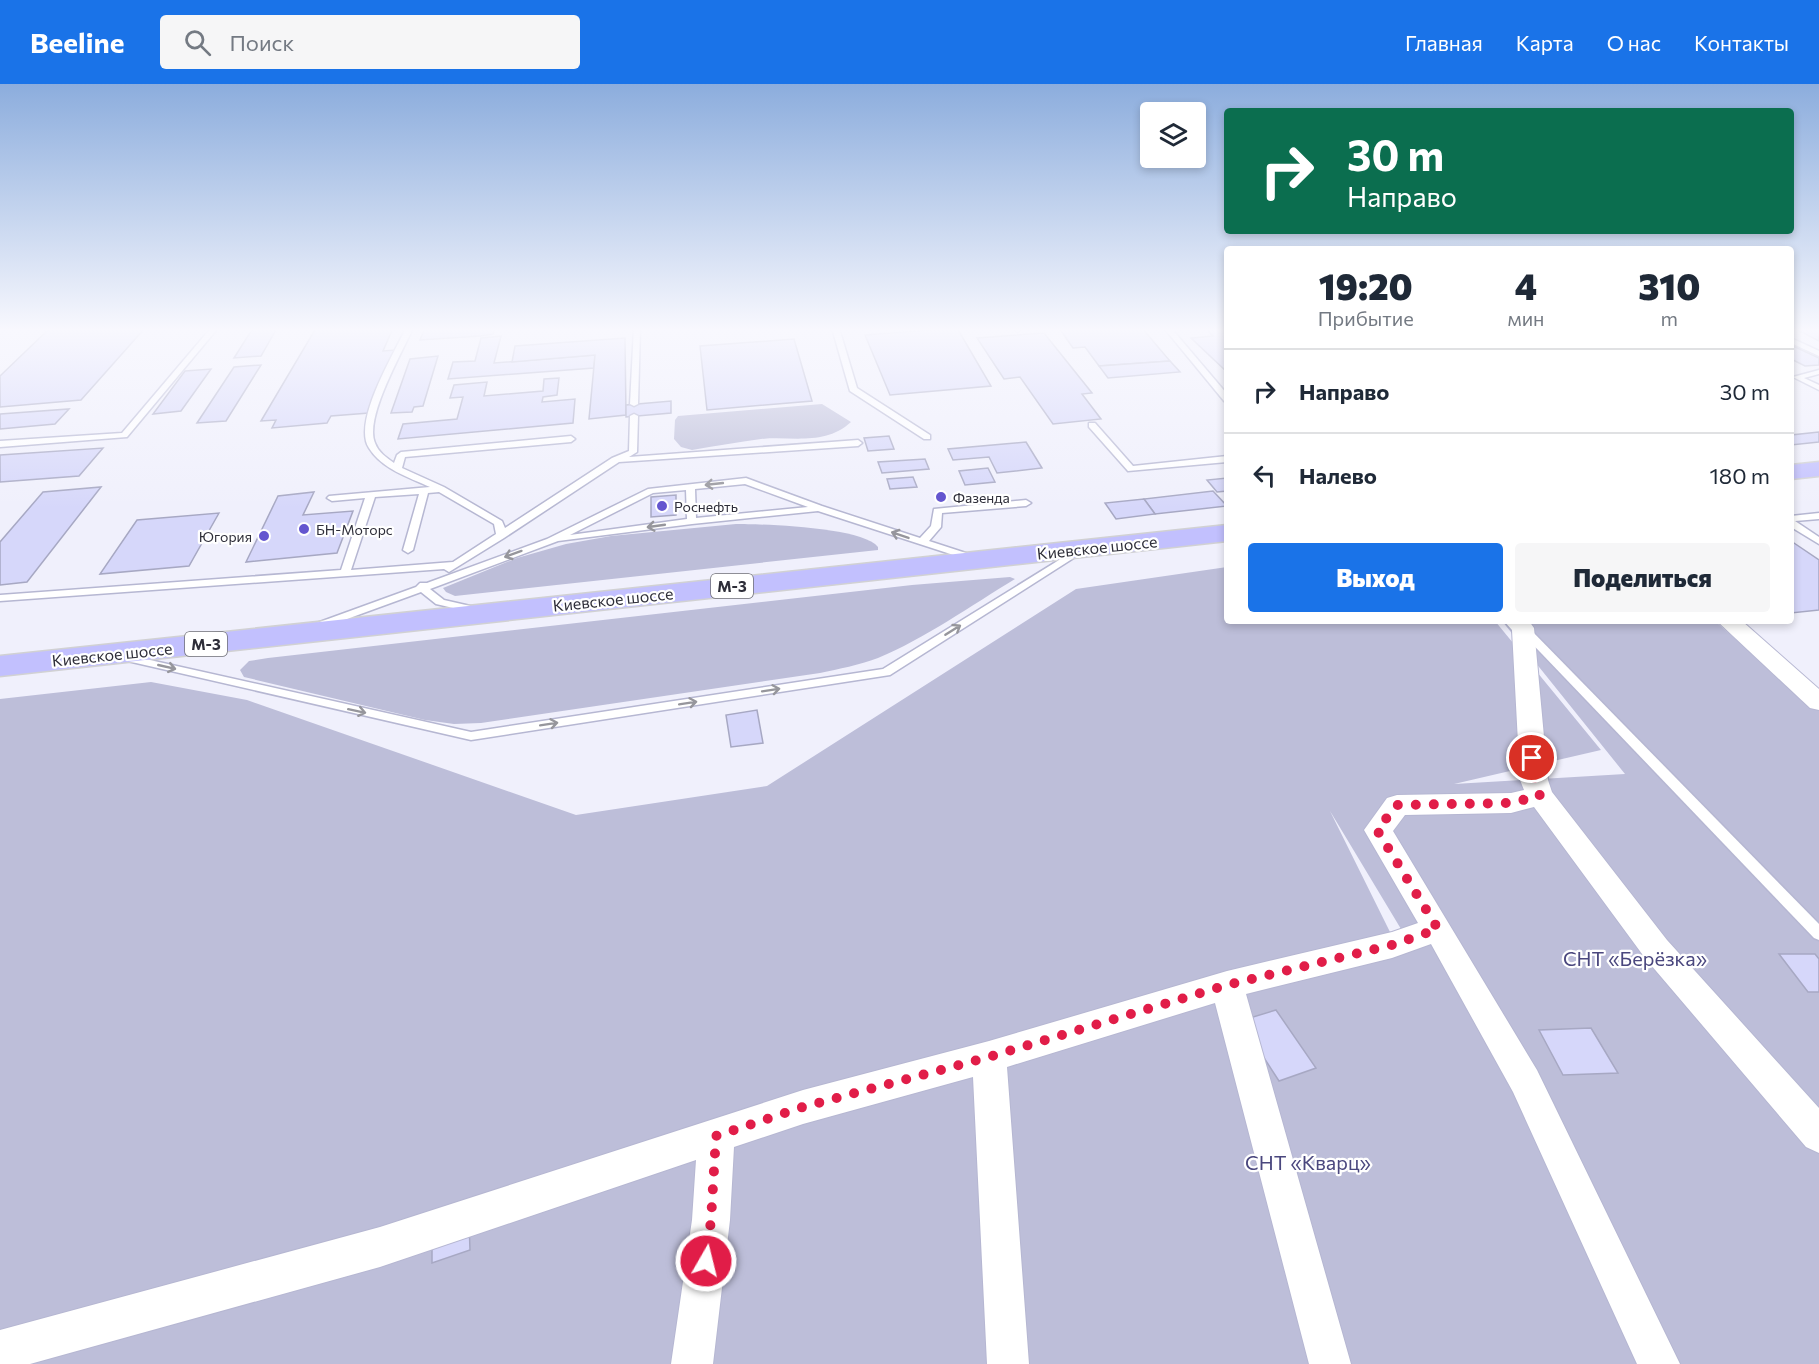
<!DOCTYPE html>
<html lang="ru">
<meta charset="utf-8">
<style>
:root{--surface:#fff;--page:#f6f6f7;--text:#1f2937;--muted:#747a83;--line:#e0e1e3;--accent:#1a73e8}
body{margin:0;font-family:Commissioner,sans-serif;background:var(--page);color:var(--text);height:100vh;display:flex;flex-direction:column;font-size:22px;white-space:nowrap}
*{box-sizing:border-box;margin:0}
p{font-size:20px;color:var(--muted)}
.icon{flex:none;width:33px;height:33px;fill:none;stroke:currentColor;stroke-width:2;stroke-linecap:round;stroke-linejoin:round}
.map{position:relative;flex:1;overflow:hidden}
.sheet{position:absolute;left:1224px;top:162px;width:570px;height:378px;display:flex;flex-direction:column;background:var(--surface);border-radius:6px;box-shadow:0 3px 9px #0003}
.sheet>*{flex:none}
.top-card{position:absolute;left:1224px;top:24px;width:570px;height:126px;border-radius:6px;box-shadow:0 3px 9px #0003;background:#0b6e4f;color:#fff;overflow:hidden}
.fabs{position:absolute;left:1140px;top:18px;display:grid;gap:12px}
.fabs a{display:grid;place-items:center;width:66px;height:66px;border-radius:6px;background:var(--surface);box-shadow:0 3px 9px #0003;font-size:30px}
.pin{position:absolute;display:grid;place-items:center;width:51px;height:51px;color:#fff;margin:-26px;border:3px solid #fff;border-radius:50%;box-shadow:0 2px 6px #0007}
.me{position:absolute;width:66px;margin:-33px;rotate:8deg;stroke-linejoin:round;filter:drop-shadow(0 0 4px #0008)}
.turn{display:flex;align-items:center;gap:21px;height:126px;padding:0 24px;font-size:27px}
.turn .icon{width:78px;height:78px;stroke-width:2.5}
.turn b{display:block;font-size:42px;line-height:51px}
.eta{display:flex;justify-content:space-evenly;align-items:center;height:102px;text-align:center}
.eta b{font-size:36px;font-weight:800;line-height:42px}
.cta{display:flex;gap:12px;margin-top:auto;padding:12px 24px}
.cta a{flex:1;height:69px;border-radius:6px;background:var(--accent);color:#fff;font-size:24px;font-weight:800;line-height:69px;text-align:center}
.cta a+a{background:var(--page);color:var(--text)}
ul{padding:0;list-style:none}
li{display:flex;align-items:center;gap:18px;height:84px;padding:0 24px;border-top:2px solid var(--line)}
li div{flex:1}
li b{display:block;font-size:22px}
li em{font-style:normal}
header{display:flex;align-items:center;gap:36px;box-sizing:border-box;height:84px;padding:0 30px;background:var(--accent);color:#fff}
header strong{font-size:28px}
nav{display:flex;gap:33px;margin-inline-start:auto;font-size:21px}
.search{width:420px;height:54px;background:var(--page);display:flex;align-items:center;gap:15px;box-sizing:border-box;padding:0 21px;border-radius:6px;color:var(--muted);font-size:22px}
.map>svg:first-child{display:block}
</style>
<header>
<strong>Beeline</strong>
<div class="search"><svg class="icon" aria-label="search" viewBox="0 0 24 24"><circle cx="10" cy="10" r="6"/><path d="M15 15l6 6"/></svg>Поиск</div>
<nav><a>Главная</a><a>Карта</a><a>О нас</a><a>Контакты</a></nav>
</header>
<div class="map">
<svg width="1819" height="1280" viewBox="0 0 1819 1280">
<rect width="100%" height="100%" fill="#f0f0fc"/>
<g fill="#bdbed9" fill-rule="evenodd">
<path d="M 822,320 L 851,338 C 825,362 793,352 761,355 C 738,358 715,362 692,366 L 681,363 L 674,355 L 675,336 L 678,332 Z"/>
<path d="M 736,440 C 763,440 862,443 878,463 L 878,466 L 455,512 L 446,508 L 443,504 L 517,474 L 566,460 L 611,452 Z"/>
<path d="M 1227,483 L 1227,537 L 1495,537 L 1601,666 L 1454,700 L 1625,690 L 1502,537 L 1715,537 L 1804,615 L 1819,614 L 1819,1280 L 0,1280 L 0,615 L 151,598 L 247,616 L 576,731 L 767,702 L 1076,505 ZM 1330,727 L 1401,845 L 1390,848 Z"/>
<path d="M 1010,493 L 1015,495 C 972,521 924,555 878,574 C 859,581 839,585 820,589 L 481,639 L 454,640 L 425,636 L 244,593 L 240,586 L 249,577 L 268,574 L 912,501 Z"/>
</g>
<g fill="#d6d7fa" stroke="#a7a8c3" stroke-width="1.5">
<polygon points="50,244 145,244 81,316 0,323 0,292"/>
<polygon points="253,244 277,244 261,272 234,274"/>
<polygon points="316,244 393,244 383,267 396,266 369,329 331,332 327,339 272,344 276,336 261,337"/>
<polygon points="425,244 495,244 493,250 480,252 420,256"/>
<polygon points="957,244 991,302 890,311 865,251"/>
<polygon points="1059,244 1142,244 1170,277 1099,282 1085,263 1073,264"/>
<polygon points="1205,244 1227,244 1227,288 1191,254 1213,252"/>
<polygon points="1794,244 1819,244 1819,257"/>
<polygon points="1044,249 1092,309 1082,310 1101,335 1053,340 1020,293 1004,295 977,254"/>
<polygon points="501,252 494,279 595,271 594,284 448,295 453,278 475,277 481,254"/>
<polygon points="625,254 626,331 589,335 595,271 512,278 515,262"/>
<polygon points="794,255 812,317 707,326 700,262"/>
<polygon points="1791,261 1819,274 1819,281 1805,282 1791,275"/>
<polygon points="438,272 423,322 414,323 412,328 391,329 410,275"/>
<polygon points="1170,277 1180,288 1108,294 1099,282"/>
<polygon points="261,281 226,337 197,339 234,283"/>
<polygon points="211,285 181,327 153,330 185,287"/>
<polygon points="559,294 557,311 543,313 542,318 575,315 573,339 398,355 403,340 457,335 463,313 450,314 454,301 487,298 484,312 543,307 544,295"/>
<polygon points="671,317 671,329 626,333 626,321"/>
<polygon points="69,325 55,340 0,345 0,330"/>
<polygon points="1819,348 1819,358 1791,361 1791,351"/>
<polygon points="889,352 894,365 868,367 864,354"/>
<polygon points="1026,358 1042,384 997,389 989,373 953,376 948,365"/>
<polygon points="103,364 79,392 0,398 0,371"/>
<polygon points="925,375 929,385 882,389 878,378"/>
<polygon points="988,384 995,398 965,401 959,387"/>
<polygon points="913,393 917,403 890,405 887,395"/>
<polygon points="1227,394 1227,407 1217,408 1207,396"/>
<polygon points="101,403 27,498 0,501 0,458 43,408"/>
<polygon points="1213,407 1227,422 1155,430 1144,415"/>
<polygon points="314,408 303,431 353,427 337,469 246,478 278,412"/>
<polygon points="676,411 676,431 651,433 651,413"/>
<polygon points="1144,415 1155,430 1116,435 1105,419"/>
<polygon points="219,429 189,482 100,490 137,436"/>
<polygon points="1791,457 1819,476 1819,526 1791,529"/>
<polygon points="757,626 763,659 731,663 726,631"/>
<polygon points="1779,870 1815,870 1819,875 1819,908 1808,908"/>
<polygon points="1276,926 1316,984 1279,997 1240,937"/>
<polygon points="1591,944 1618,989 1563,991 1539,946"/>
<polygon points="469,1138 470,1166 432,1179 432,1151"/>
</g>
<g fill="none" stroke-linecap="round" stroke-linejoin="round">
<g stroke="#b6b7d2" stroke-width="3">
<g id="service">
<polygon points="211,244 218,244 127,353 0,363 0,357 122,349"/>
<path d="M 406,244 L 413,244 C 402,269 364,334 375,359 C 378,368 387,374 394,379 L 397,371 L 401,368 L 571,352 L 575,355 L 571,358 L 405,373 L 402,384 L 444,403 L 502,437 L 505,444 L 612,374 L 629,367 L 630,332 L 634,330 L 638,332 L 637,368 L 629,373 L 858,356 L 862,359 L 858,362 L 619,378 L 504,454 L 449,488 L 444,485 L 0,517 L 0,511 L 341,486 L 365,414 L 332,417 L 327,414 L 329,412 L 430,403 C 408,393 382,385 369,364 C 352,338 394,270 406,244 ZM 439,408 L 494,440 L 496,450 L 453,478 L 351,486 L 375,413 L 419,410 L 403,466 L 408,469 L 413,466 L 428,409 Z"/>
<polygon points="634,244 640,244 638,320 634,322 630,320"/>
<polygon points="832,244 839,244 857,304 930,351 930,355 924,355 850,307"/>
<polygon points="1013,244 1020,244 1020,246 1017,248"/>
<polygon points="1164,244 1171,244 1227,310 1227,317 1224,317"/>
<polygon points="1791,254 1819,267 1819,272 1791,259"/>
<polygon points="1819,286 1819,290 1804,294 1819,301 1819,306 1793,293"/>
<polygon points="1089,339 1095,339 1133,382 1227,372 1227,378 1128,387 1089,343"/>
<path d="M 746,394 L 822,422 L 920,454 L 931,442 L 934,425 L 1026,416 L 1031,419 L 1026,422 L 942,429 L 941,443 L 929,457 L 975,472 L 977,474 L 972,477 L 818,427 L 692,440 L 558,457 L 430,505 L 444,516 L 479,524 L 480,526 L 479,528 L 475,529 L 436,520 L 421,508 L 325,543 L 317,543 L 316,541 L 317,539 L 416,503 L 420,499 L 427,499 L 547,455 L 648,405 ZM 745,400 L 808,423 L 696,434 L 695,405 ZM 686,406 L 687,435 L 570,451 L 653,409 Z"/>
<polygon points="1819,429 1819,435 1795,437 1819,453 1819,460 1791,443 1791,432"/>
<polygon points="1080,463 1085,466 1083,468 890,591 471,656 123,576 117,573 123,570 471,648 883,585"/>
<polygon points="1524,542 1528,543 1819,840 1819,856 1814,854 1520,547 1519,545 1520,543"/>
</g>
</g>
<g stroke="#b6b7d2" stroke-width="2">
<g id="minor">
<polygon points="1504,537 1529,537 1534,544 1548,696 1552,708 1667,856 1819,1024 1819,1069 1806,1063 1645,874 1534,723 1511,729 1405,731 1393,747 1537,986 1680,1280 1637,1280 1513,1008 1431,860 1392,874 1246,910 1351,1280 1309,1280 1215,919 1007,983 1029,1280 987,1280 973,993 803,1040 734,1063 730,1136 713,1280 671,1280 692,1136 696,1076 380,1183 30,1280 0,1280 0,1246 380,1143 803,1006 989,957 1227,887 1392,848 1418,839 1364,746 1387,714 1397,711 1511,709 1524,706 1520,696 1512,546"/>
<polygon points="1717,537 1742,537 1819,605 1819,626 1810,624"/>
</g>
</g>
<g stroke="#d1d1d3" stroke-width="3">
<g id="trunk">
<polygon points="1819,378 1819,392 1791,395 1791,381"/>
<polygon points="1227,441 1227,457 0,592 0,572"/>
</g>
</g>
<use href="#service" fill="#fff" fill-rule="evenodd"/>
<use href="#minor" fill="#fff" fill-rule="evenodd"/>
<use href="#trunk" fill="#c2c0fe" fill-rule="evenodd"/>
</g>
<defs><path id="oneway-shaft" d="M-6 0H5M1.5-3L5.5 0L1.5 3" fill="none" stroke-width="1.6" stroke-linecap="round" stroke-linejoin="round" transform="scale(1.5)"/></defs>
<g stroke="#96969c">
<use href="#oneway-shaft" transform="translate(714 400) rotate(174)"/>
<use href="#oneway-shaft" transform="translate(656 442) rotate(172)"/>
<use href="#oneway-shaft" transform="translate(900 451) rotate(-161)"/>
<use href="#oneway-shaft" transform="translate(513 470) rotate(160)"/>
<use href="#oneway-shaft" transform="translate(953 546) rotate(-32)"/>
<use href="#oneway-shaft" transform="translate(167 583) rotate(13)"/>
<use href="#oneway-shaft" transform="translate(771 606) rotate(-9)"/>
<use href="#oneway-shaft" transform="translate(688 619) rotate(-9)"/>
<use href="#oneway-shaft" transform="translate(357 627) rotate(12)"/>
<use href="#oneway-shaft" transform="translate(549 640) rotate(-9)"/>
</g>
<linearGradient id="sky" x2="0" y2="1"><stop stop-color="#8caddd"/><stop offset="0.58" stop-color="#f8f8fe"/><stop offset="1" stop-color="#f8f8fe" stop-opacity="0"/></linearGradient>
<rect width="1819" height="424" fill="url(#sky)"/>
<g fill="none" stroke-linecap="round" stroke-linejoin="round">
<polyline stroke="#e11d48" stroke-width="10" stroke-dasharray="0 18" points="706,1177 711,1136 716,1052 803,1023 989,973 1227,901 1392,861 1438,845 1377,746 1397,721 1510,719 1540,712 1534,696 1532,674"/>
</g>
<g fill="#6456cf" stroke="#fff" stroke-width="2">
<circle cx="941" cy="413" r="6"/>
<circle cx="662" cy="422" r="6"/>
<circle cx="304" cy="445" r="6"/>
<circle cx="264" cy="452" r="6"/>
</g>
<g text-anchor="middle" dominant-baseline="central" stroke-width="4.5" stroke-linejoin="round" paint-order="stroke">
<g font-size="14" fill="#2e2e39" stroke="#fff" text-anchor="start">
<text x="953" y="413">Фазенда</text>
<text x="674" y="422">Роснефть</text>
<text x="316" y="445">БН-Моторс</text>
<text x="252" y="452" text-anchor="end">Югория</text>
</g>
<g fill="#fff" stroke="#6d6d74" stroke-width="1.5">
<rect x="711" y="490" width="42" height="24" rx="4.5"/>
<rect x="185" y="548" width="42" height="24" rx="4.5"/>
</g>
<g font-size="15" font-weight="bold" fill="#2e2e39">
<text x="732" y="502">М-3</text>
<text x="206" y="560">М-3</text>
</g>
<g font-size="16" fill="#2e2e39" stroke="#fff">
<text transform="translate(1097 463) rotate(-6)">Киевское шоссе</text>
<text transform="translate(613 515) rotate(-6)">Киевское шоссе</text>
<text transform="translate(112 570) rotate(-6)">Киевское шоссе</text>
</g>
<g font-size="20" fill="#4a477e" stroke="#fff">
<text x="1635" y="874">СНТ «Берёзка»</text>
<text x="1308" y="1078">СНТ «Кварц»</text>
</g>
</g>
</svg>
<div class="fabs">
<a><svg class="icon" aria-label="layers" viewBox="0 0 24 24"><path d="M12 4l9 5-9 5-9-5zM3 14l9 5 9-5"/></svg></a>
</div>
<div class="pin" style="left:1532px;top:674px;background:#d93025"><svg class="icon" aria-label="arrive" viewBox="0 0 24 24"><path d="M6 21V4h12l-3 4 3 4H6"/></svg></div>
<svg class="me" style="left:706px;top:1177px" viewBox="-20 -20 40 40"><circle r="17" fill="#e11d48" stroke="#fff" stroke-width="3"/><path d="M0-11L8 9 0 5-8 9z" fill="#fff"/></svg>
<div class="top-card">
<div class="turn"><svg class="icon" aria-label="right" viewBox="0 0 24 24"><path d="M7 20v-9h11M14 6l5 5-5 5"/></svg><div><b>30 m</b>Направо</div></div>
</div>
<section class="sheet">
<div class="eta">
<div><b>19:20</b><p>Прибытие</p></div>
<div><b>4</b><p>мин</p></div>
<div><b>310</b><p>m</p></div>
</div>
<ul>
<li><svg class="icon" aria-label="right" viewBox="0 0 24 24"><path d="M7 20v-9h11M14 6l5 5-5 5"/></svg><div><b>Направо</b></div><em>30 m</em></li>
<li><svg class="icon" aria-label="left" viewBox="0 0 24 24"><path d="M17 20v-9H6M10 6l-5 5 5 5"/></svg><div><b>Налево</b></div><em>180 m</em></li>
</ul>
<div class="cta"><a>Выход</a><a>Поделиться</a></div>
</section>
</div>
